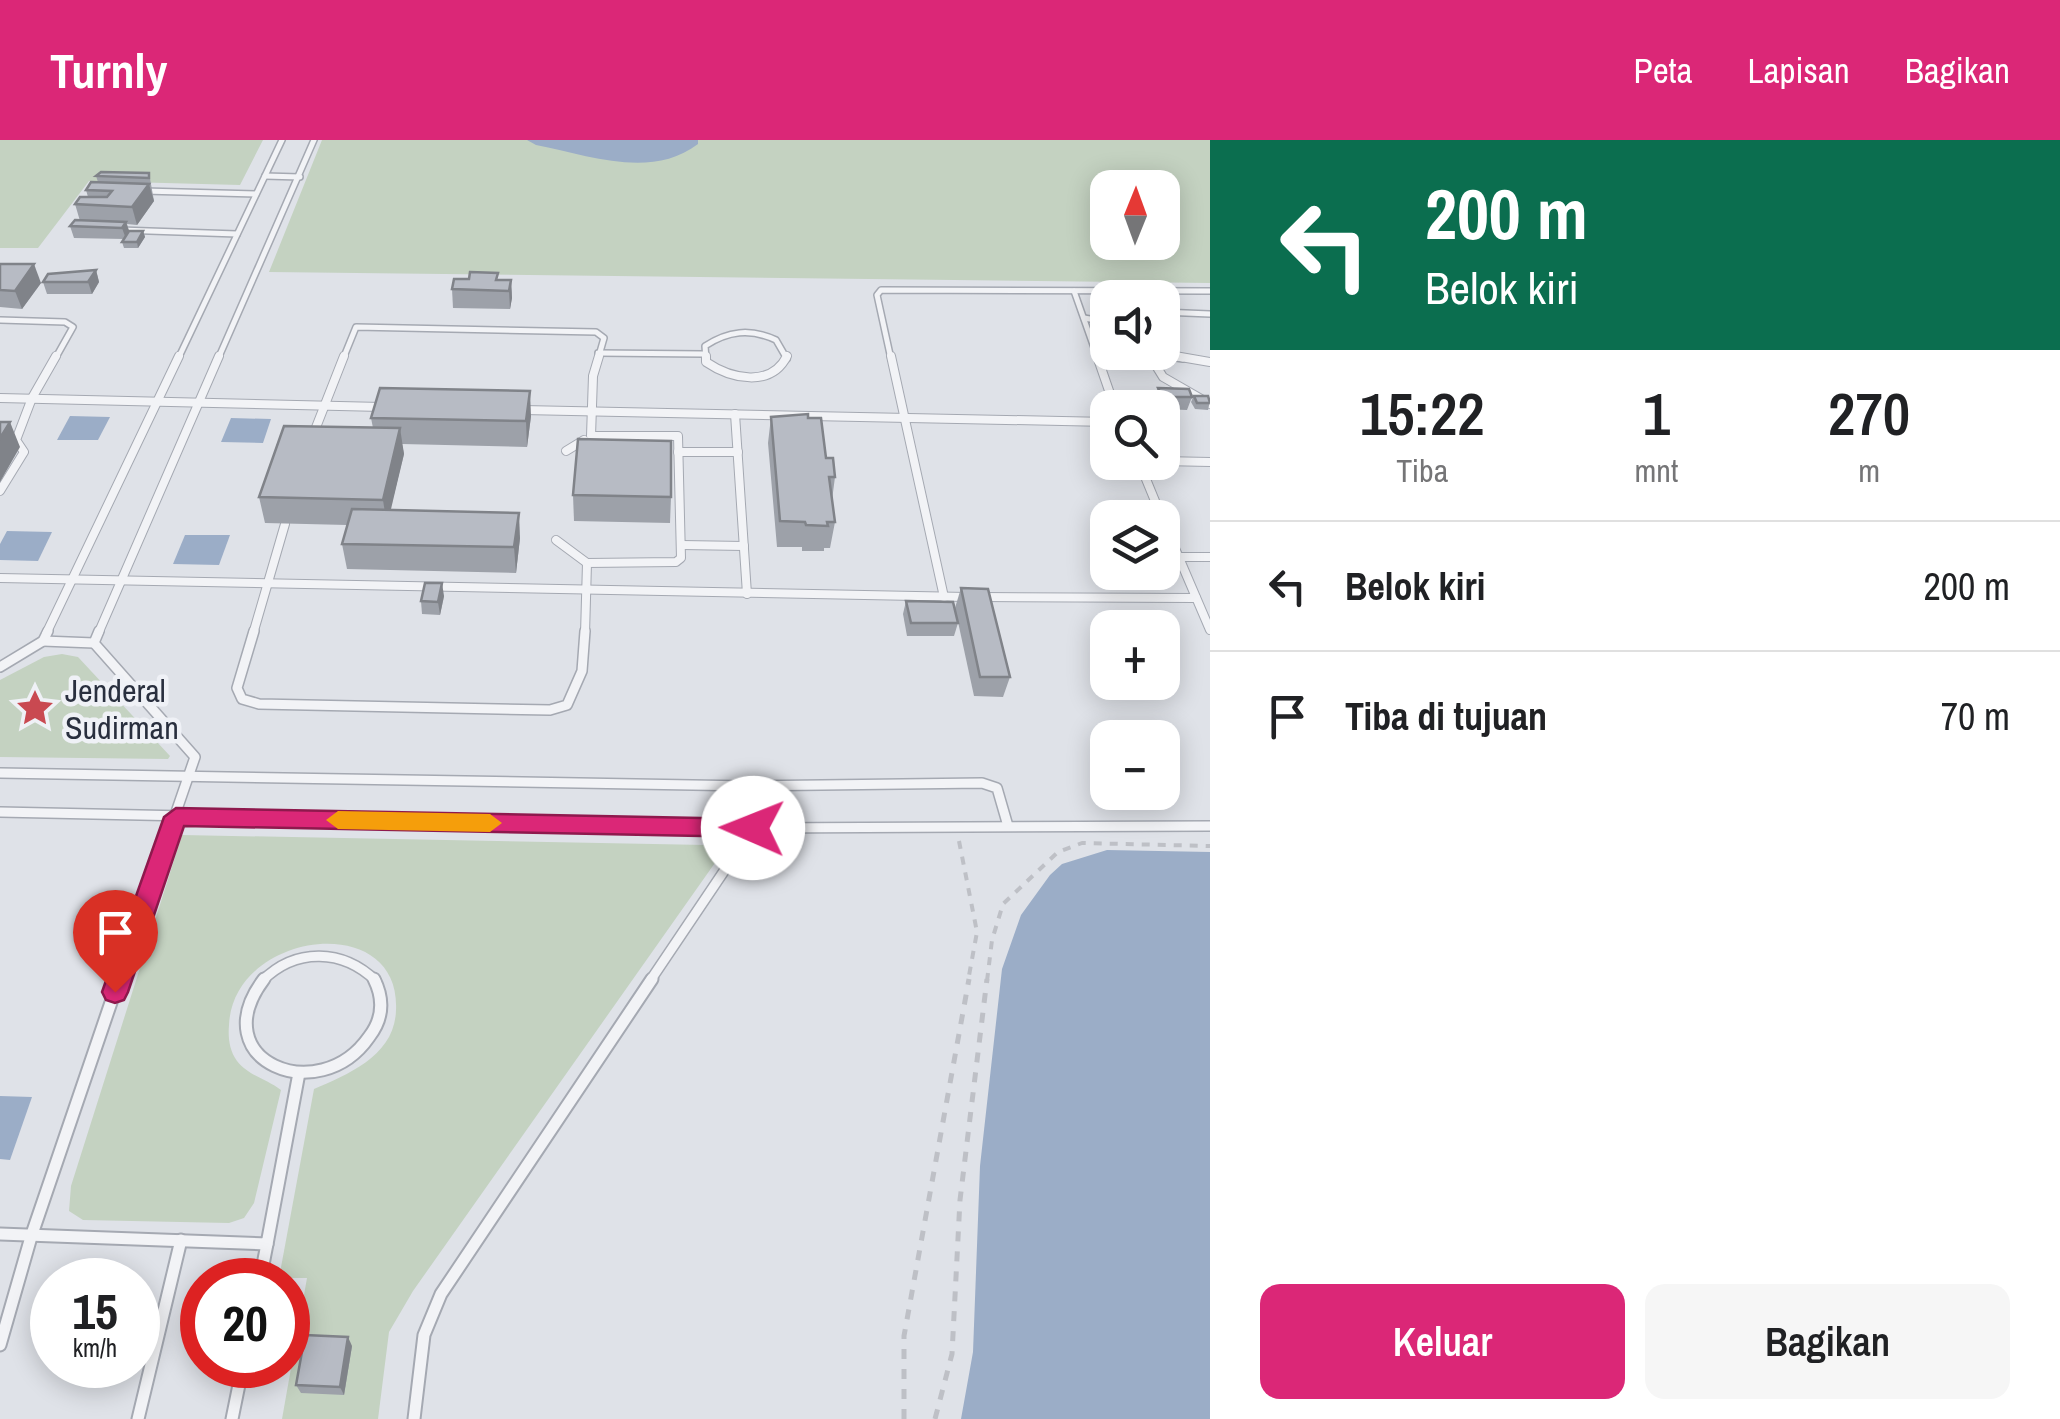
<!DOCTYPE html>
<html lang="id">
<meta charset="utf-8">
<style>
:root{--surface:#fff;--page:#f6f6f6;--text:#202124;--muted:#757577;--line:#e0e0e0;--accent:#db2777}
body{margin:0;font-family:"Archivo Narrow",sans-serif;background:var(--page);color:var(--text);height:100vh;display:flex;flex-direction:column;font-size:38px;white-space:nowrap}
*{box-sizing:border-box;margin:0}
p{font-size:32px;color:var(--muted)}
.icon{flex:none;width:55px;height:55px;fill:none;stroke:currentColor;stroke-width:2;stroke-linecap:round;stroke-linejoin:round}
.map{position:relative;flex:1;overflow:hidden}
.details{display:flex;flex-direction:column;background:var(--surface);width:850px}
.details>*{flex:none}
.top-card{background:#0b6e4f;color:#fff;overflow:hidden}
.needle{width:65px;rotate:1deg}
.controls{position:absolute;left:1090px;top:30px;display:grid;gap:20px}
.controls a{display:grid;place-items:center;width:90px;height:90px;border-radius:20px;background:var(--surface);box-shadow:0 5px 25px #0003;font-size:50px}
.speed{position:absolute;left:30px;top:1118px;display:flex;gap:20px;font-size:50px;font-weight:700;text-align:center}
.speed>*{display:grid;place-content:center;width:130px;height:130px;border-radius:50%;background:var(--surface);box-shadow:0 5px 25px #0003;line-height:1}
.speed small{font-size:25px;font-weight:400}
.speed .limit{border:15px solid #d22;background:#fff;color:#111}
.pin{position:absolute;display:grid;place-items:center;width:85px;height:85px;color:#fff;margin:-102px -42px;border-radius:50% 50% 50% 0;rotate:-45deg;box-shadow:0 0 10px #0007}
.pin .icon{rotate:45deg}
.me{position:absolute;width:110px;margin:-55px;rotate:271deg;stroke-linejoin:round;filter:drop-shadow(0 0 8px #0008)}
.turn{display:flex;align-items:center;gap:35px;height:210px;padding:0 50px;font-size:45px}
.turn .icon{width:130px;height:130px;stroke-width:2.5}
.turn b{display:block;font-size:70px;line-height:85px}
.eta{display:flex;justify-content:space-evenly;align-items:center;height:170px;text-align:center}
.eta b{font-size:60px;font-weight:600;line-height:70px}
.cta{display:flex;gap:20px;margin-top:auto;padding:20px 50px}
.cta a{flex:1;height:115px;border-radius:20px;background:var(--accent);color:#fff;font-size:40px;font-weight:600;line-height:115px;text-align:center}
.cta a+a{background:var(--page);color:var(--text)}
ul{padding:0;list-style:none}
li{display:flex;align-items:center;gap:30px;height:130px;padding:0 50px;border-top:2px solid var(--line)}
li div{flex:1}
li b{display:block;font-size:38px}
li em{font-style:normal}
header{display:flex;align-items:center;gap:60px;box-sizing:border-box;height:140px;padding:0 50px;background:var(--accent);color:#fff}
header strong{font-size:48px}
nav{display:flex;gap:55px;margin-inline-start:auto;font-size:35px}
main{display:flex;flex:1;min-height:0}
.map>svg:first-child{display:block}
</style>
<header>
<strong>Turnly</strong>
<nav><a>Peta</a><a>Lapisan</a><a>Bagikan</a></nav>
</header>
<main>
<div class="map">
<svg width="1210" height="1279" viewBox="0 0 1210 1279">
<rect width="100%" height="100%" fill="#dfe2e8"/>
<g fill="#c4d2c1" fill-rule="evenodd">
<polygon points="0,0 263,0 240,45 89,41 38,108 0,108"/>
<path d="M 322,0 L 1210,0 L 1210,143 L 269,132 ZM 1108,48 L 1162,48 L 1162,102 L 1108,102 Z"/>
<polygon points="62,514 78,517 170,616 168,619 0,617 0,540 44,517"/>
<path d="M 182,695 L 706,705 L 717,713 L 717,720 L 413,1151 L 389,1192 L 378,1279 L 282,1279 L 307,1138 L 279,1138 L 314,949 C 349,934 395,915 396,870 C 401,769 233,791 229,885 C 228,897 229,910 237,921 C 249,936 267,939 281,950 L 254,1063 L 244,1078 L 229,1083 L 83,1080 L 69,1071 L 71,1046 Z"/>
</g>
<g fill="#9badc7">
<path d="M 527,0 L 698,0 L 698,4 C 651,40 588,15 536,5 Z"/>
<polygon points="70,276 110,277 98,300 57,300"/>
<polygon points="231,278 271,279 263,303 221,302"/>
<polygon points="7,391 52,392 38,421 0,420 0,404"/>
<polygon points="185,395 230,395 219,425 173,424"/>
<polygon points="1107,710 1210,712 1210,1279 961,1279 973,1212 980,1026 1002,829 1021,775 1050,735 1062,724"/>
<polygon points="0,956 32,957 10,1020 0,1019"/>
</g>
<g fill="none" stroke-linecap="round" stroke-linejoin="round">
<g stroke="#a5a9b2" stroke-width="8">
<g id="lane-far3">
<polyline points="265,36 300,37"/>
<polyline points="144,51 256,54"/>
<polyline points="120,90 237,94"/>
<polyline points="1074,151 1098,219"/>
<polyline points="1162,172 1210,174"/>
<polyline points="1084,178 1108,182"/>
<polyline points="0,180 65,182 73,187 55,219"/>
<polyline points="1162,192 1176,218 1183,219"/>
<polyline points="1147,212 1151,219"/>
<polyline points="598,213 703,214"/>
<polyline points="178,219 282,0"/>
<polyline points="218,219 314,0"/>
<polyline points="343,219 356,187 596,192 604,198 598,219"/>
<path d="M 706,219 L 705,206 C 728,191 750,188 776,200 L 787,219"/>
<polyline points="891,219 877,155 881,150 1210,151"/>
</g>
</g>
<g stroke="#a5a9b2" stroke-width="10">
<g id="lane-far2">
<path d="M 706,216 L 706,222 C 731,239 771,248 787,216"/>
<polyline points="891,216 944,457"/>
<polyline points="1097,216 1115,268"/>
<polyline points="1150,216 1163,237 1210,264"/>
<polyline points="1175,216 1210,222"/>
<polyline points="0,258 382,267"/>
<polyline points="523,270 1108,282"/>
<polyline points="735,274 747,454"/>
<polyline points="313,295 344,216"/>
<polyline points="566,311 584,300"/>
<polyline points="678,312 738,312"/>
<polyline points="1162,321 1210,322"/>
<polyline points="1139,322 1162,378"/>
<polyline points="0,351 24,312 16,300 32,258 56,216"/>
<polyline points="1162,378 1210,490"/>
<polyline points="556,400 587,423"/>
<polyline points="682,405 744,406"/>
<polyline points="1180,417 1210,417"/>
<polyline points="0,438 967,457"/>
<polyline points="983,457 1196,458"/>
<polyline points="46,494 179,216"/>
<polyline points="98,494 219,216"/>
<polyline points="253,494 285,384"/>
<polyline points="585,494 587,423 676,422 681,418 678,296 591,296 593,236 599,216"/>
</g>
</g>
<g stroke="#a5a9b2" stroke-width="12">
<g id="lane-far1">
<polyline points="99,491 94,503 195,617 118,841"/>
<polyline points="254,491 237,548 242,559 259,564 550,570 567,565 582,531 585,491"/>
<polyline points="43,501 94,503"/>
<polyline points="0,527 43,501 48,491"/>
<polyline points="0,633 749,646 982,643 997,648 1008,686"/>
<polyline points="0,672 753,688 1210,686"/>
<path d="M 262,841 C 296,807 343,809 376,841"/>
<polyline points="650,841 753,688 749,646"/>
</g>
</g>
<g stroke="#a5a9b2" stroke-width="15">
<g id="lane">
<path d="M 264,839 C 202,921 319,969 369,897 C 383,879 384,859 374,839"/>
<polyline points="0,1094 267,1104 299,933"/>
<polyline points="260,1140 267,1104"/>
<polyline points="0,1205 31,1097 119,839"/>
<polyline points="138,1279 181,1100"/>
<polyline points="232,1279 243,1225"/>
<polyline points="414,1279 424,1195 441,1154 652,839"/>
</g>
</g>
<g stroke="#bec0c6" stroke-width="4" stroke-dasharray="8 8" stroke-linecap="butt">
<polyline points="959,701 977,792 968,841"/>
<polyline points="987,841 992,800 1003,764 1058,712 1082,703 1210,706"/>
</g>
<g stroke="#bec0c6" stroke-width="5" stroke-dasharray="10 10" stroke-linecap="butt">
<polyline points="904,1279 904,1196 969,839"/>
<polyline points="935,1279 952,1214 960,1060 987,839"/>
</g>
<use href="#lane-far3" stroke="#f2f3f6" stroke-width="5"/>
<use href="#lane-far2" stroke="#f2f3f6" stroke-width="8"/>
<use href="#lane-far1" stroke="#f2f3f6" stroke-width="9"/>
<use href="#lane" stroke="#f2f3f6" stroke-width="11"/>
</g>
<g fill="#9da1a9">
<polygon points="149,33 154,61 137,85 127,84 129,91 143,91 145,97 138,108 124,108 122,102 124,99 74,98 70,86 80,81 75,64 88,57 86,50 98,42 96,36"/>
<polygon points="0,124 41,143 22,169 0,167"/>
<polygon points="96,130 99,142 92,154 47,154 43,142"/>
<polygon points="498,140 511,140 512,158 510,169 453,168 452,149"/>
<polygon points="1158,248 1192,257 1187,270 1162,269 1162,268 1156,268 1154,261"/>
<polygon points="1194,256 1210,261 1208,270 1195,269 1191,262"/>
<polygon points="531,276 527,307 402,304 404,314 390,370 520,398 516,433 347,429 342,404 347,385 265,383 259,357 373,288 371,278"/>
<polygon points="771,277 808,278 835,337 832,360 835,382 830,408 824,408 824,411 802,411 802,407 777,407 768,303"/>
<polygon points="573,355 671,357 670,383 574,381"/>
<polygon points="961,448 1010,537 1003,557 974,556 955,468"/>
<polygon points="444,456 440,475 422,474 421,461"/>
<polygon points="906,461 958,483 954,496 907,496 903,474"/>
<polygon points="352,1206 344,1255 301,1253 296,1245"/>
</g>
<g fill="#808389">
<polygon points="149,44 154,61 137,85 132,67"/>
<polygon points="126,82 130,94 126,99 122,88"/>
<polygon points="143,91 145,97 138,108 137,102"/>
<polygon points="34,124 41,143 22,169 15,151"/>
<polygon points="96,130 99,142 92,154 88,142"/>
<polygon points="511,140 512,158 510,169 509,151"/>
<polygon points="530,251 531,276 527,307 526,281"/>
<polygon points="10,282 20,307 0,342 0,298"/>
<polygon points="400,288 404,314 387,386 383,360"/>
<polygon points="519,373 520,398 516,433 514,407"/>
<polygon points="442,443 444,456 440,475 438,462"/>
<polygon points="348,1197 352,1206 344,1255 340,1247"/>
</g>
<g fill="#b7bbc4" stroke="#808389" stroke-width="2.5">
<polygon points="101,32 149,33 149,38 96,36"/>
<polygon points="91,42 149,44 132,67 75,64 80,57 107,57 112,51 86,50"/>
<polygon points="75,80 126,82 122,88 70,86"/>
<polygon points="129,91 143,91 137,102 122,102"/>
<polygon points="0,124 34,124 15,151 0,150"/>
<polygon points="96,130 88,142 43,142 48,134"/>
<polygon points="470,132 498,133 496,140 511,140 509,151 452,149 454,139 469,139"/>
<polygon points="380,248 530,251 526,281 371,278"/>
<polygon points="1158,248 1189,249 1192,257 1162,257"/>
<polygon points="1194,256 1208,256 1210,263 1197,263"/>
<polygon points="808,274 808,278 821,278 826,318 833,318 835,337 829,337 835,382 827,382 828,386 806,385 805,382 780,381 771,277"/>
<polygon points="0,282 10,282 0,298"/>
<polygon points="284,286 400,288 383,360 259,357"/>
<polygon points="578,299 671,301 671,357 573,355"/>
<polygon points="352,369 519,373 514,407 342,404"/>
<polygon points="425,443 442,443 438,462 421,461"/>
<polygon points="961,448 988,449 1010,537 980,537"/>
<polygon points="906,461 953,462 958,483 911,483"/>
<polygon points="305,1195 348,1197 340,1247 296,1245"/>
</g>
<polygon fill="#db2777" stroke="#8e194d" stroke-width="2.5" points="176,668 753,679 765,688 753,697 184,686 128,852 124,860 115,863 106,860 102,852 164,677"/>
<polygon fill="#f59e0b" points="338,671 490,674 502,683 490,692 338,689 326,680"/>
<defs>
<g id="sight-bare" transform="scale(3)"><path d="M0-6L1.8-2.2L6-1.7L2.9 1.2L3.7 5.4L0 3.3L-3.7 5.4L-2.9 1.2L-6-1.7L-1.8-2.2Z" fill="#c94951" stroke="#eff1f6" stroke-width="2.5" paint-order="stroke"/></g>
</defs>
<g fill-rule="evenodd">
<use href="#sight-bare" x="35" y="568"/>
</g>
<g text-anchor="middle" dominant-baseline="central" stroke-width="9" stroke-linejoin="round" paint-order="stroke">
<g font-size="32" fill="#292f3e" stroke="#eff1f6" text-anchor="start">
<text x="65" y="550">Jenderal<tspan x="65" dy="37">Sudirman</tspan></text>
</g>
</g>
</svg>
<div class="controls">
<a><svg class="needle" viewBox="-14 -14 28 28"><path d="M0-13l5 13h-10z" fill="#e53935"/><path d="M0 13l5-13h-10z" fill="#757577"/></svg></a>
<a><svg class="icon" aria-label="sound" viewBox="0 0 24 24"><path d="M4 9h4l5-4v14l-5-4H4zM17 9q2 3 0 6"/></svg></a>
<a><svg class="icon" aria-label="search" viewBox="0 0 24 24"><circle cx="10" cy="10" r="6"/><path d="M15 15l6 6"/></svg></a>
<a><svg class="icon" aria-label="layers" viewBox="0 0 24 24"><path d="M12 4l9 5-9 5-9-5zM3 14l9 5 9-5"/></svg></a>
<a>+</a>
<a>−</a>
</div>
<div class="speed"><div>15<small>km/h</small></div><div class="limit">20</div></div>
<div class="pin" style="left:115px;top:852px;background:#d93025"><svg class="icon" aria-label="arrive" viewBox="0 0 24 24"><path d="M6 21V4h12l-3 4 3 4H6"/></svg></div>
<svg class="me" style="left:753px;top:688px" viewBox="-20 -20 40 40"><circle r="19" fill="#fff"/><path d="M0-13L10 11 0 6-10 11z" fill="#db2777"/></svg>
</div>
<section class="details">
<div class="top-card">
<div class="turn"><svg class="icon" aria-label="left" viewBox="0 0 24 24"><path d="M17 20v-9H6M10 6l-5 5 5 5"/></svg><div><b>200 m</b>Belok kiri</div></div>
</div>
<div class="eta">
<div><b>15:22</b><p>Tiba</p></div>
<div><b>1</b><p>mnt</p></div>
<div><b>270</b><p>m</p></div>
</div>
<ul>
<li><svg class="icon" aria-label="left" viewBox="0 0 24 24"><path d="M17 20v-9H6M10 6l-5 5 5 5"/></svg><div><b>Belok kiri</b></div><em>200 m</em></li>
<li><svg class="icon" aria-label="arrive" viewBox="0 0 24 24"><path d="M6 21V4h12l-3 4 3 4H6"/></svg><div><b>Tiba di tujuan</b></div><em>70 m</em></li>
</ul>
<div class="cta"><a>Keluar</a><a>Bagikan</a></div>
</section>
</main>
